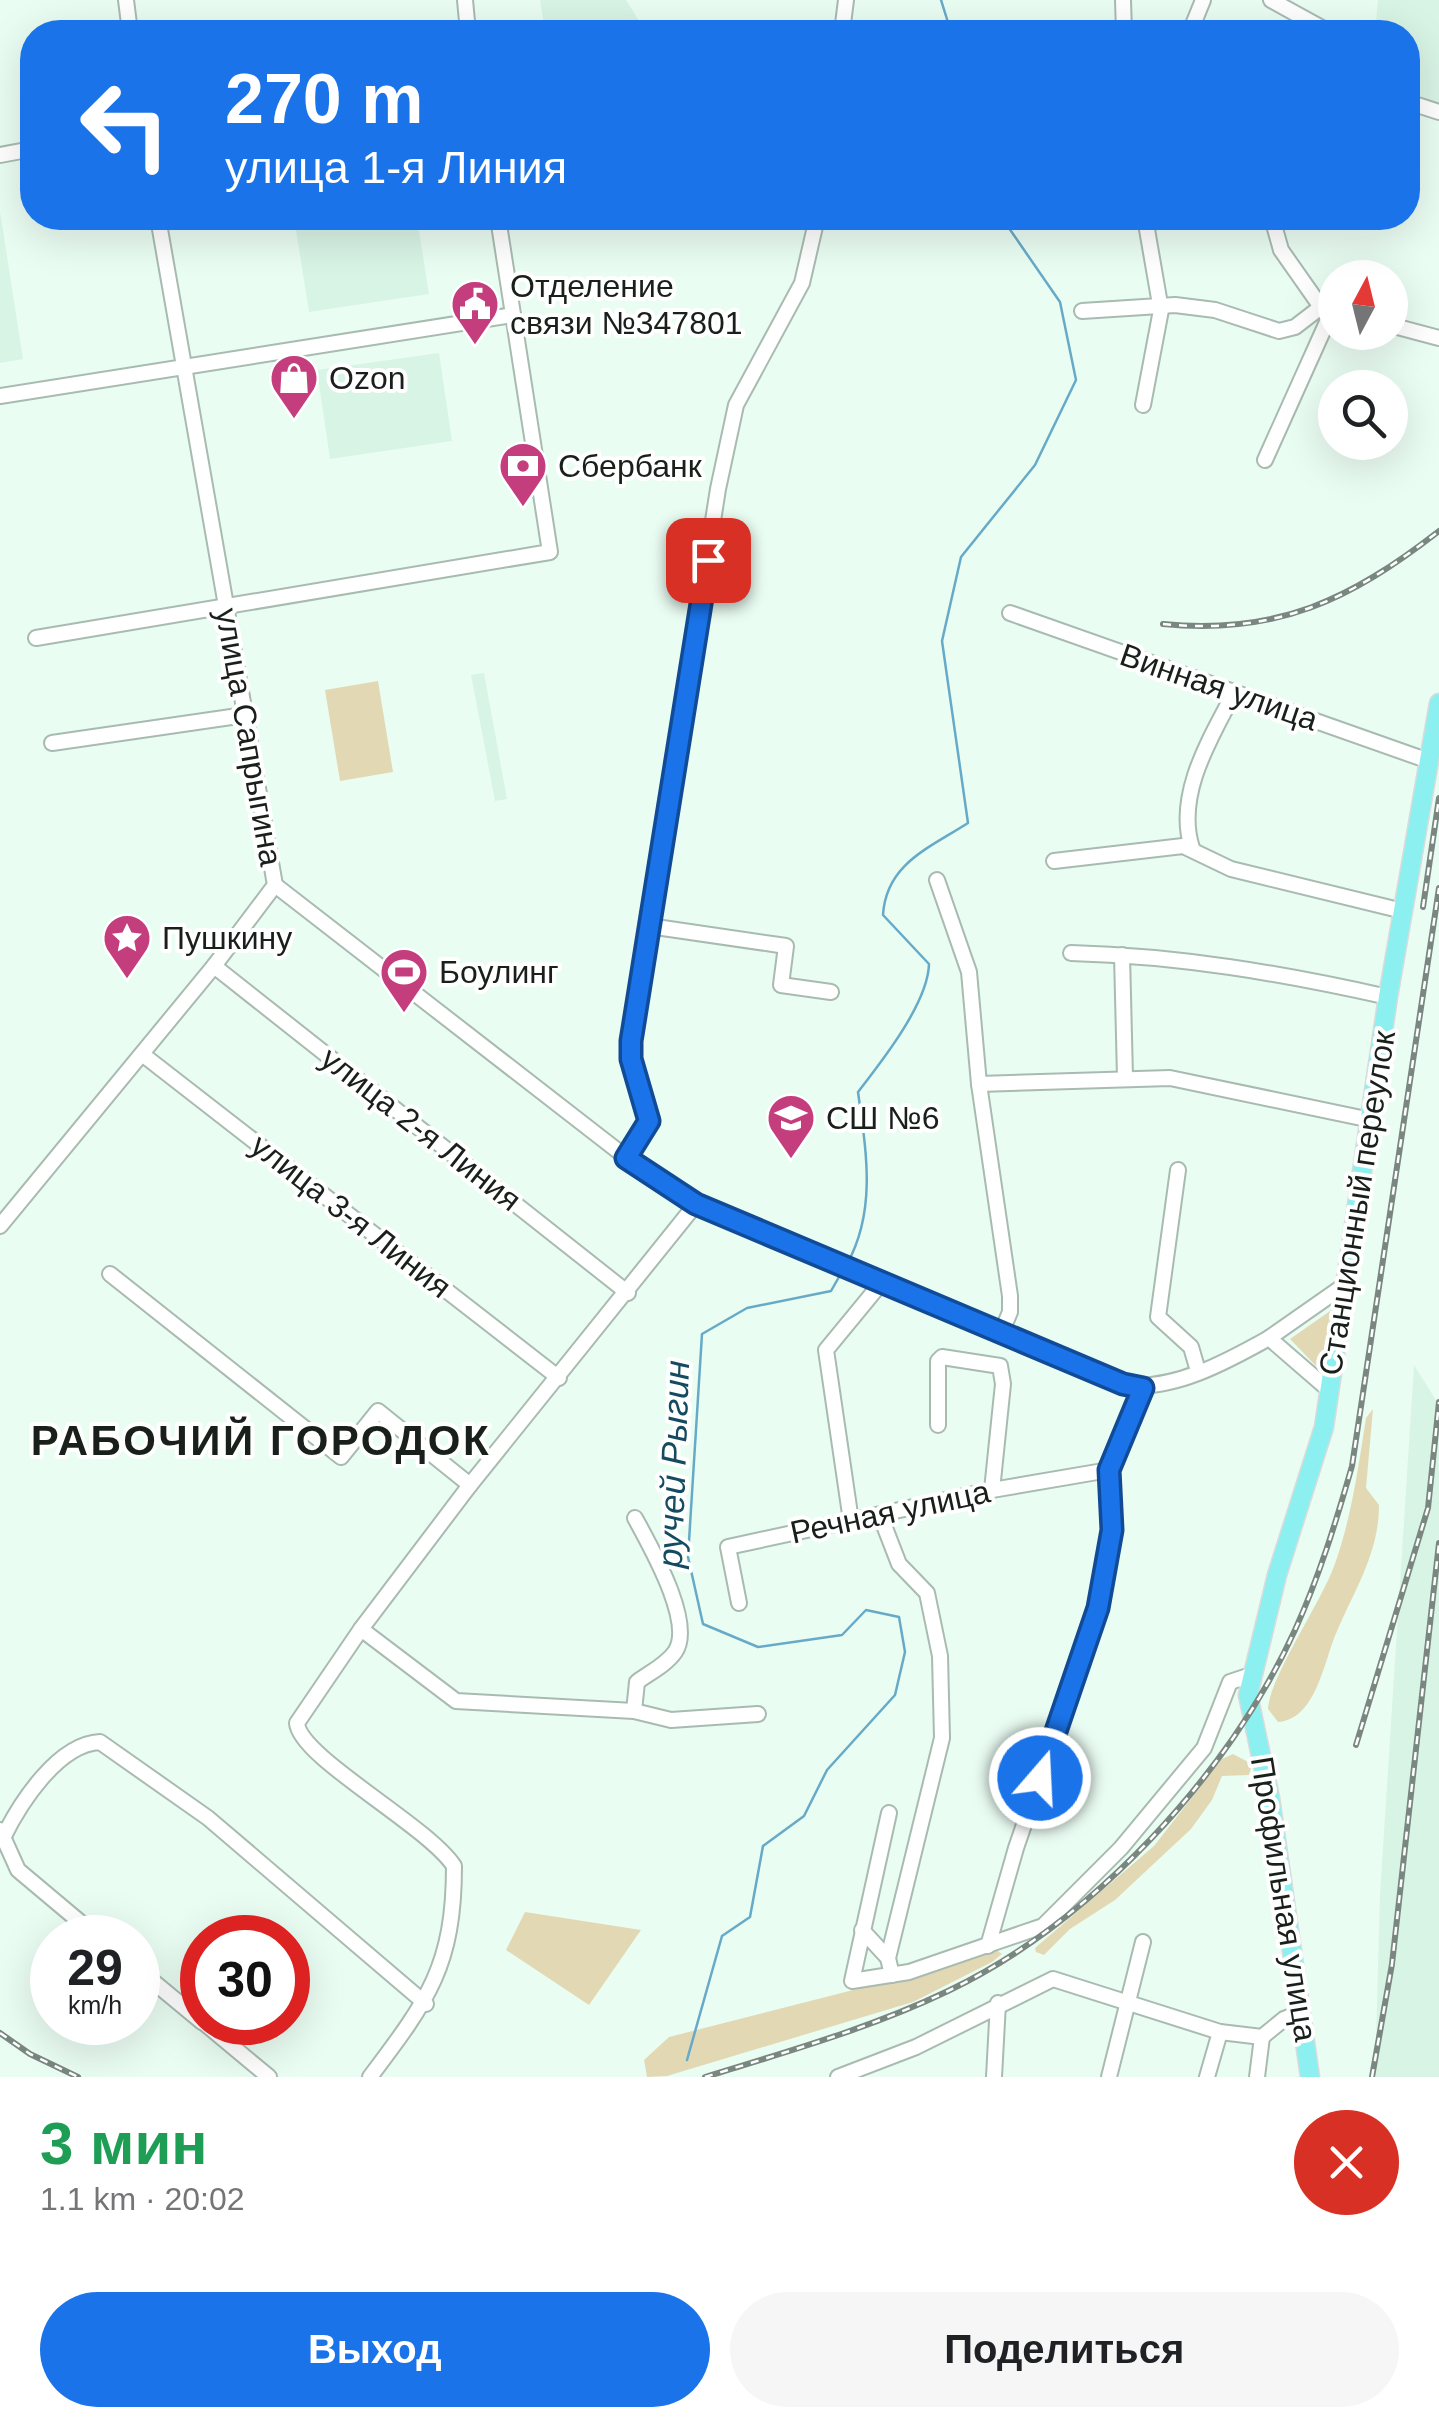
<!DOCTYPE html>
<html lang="ru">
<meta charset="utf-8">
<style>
:root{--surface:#fff;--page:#f6f6f6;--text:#202124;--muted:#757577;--accent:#1a73e8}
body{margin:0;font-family:Arial,sans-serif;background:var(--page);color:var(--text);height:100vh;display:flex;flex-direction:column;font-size:38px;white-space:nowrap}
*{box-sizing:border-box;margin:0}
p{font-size:32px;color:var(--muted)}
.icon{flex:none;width:55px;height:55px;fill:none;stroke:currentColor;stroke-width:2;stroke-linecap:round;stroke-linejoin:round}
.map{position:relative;height:2077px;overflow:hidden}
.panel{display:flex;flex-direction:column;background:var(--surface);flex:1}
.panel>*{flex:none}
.top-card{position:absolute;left:20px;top:20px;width:1400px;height:210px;border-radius:40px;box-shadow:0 10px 40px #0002;background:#1a73e8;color:#fff;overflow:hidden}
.needle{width:65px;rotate:7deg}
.tools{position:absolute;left:1318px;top:260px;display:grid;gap:20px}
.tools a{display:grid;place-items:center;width:90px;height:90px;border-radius:50%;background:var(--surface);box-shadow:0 10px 40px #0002;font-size:50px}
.speed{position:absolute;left:30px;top:1915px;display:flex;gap:20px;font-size:50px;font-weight:700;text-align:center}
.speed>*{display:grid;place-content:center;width:130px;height:130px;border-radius:50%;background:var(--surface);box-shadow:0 10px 40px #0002;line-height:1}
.speed small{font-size:25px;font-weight:400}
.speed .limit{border:15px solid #d22;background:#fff;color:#111}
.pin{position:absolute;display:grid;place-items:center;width:85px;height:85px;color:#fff;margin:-42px;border-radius:20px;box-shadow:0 5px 15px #0006}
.me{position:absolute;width:110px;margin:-55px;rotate:19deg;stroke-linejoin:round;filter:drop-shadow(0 0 8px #0008)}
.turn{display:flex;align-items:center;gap:35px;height:210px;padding:0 40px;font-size:45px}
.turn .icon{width:130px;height:130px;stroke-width:2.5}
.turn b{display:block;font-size:70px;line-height:85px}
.round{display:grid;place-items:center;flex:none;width:105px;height:105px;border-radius:52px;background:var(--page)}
.headline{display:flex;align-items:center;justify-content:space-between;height:170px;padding:0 40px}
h1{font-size:60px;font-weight:700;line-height:75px;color:#1e9e55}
.button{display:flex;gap:20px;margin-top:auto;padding:20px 40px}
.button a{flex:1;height:115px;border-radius:60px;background:var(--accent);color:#fff;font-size:40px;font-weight:700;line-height:115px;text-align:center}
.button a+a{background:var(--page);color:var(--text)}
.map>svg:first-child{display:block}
</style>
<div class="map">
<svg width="1439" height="2077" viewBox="0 0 1439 2077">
<rect width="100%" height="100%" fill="#eafdf3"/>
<g fill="#d8f4e5">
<polygon points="540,0 626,0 646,32 545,32"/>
<polygon points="1378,0 1439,0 1439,104 1408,94 1408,32 1375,32"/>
<polygon points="0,211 23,359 0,363"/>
<polygon points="376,218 417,218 429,294 309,312 296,230"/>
<polygon points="439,353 452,441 330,459 317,370"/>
<polygon points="484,673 507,799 495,801 471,675"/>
<polygon points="1414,1365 1439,1405 1439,2077 1375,2077 1380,1894"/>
</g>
<g fill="#e2d9b4">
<polygon points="378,681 393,772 340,781 325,690"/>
<polygon points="1330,1311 1324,1363 1318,1368 1290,1339"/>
<path d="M 1373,1409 L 1366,1488 L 1379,1505 C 1379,1555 1353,1592 1335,1636 C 1324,1663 1315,1720 1278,1722 L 1268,1709 C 1269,1679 1319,1605 1333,1569 C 1351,1521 1358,1469 1366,1418 Z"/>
<polygon points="1233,1754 1252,1764 1249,1775 1222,1776 1212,1800 1191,1829 1115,1900 1070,1929 1044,1955 1036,1952 1035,1948 1154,1846 1222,1759"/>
<polygon points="525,1912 641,1930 589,2005 506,1950"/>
<polygon points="995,1949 1002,1954 992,1962 913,2002 667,2076 647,2077 644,2060 669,2037 908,1976"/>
</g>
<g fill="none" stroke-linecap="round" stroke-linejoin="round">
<g stroke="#67aac8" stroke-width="2.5">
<polyline points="941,0 951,32"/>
<path d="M 847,1264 C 877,1210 866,1150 858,1092 C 882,1061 928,1003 929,964 L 883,915 C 886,864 929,848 968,823 L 942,641 L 961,557 L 1035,465 L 1076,380 L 1060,302 L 1002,218"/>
<polyline points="687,2060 722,1936 750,1917 763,1846 804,1816 827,1770 895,1695 905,1652 899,1617 866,1610 842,1635 758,1647 703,1624 688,1557 702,1334 747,1308 831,1291 843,1270"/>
</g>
<g stroke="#a9bbb1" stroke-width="18">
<g id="minor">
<polyline points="126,0 130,32"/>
<polyline points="465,0 468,32"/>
<polyline points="1123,0 1124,32"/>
<polyline points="1271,0 1329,32"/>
<polyline points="842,32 846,0"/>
<polyline points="1190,32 1203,0"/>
<polyline points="1408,102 1439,112"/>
<polyline points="0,155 32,149"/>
<polyline points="1272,218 1281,250 1321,307"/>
<polyline points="1082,311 1175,305 1215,310 1279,331 1295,327 1321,307 1335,312"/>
<polyline points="1390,325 1439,338"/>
<polyline points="0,396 513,315"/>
<polyline points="1143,405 1161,310 1145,218"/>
<polyline points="1265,460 1332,311"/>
<polyline points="1010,613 1429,761"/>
<polyline points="36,638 550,552 498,218"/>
<polyline points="52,743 245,715"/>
<path d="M 1192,848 C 1175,795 1210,739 1234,693"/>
<polyline points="1054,861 1183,846 1231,869 1403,911"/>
<polyline points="937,880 969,972 979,1084 1010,1296 1010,1312 1001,1333"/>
<path d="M 275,885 L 627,1158 L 696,1204 L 1123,1384 C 1170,1393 1228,1361 1269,1338 L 1329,1390"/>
<polyline points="649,926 786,946 781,985 831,992"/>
<path d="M 1071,953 C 1180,956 1281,973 1388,997"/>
<polyline points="1122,955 1125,1077"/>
<polyline points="214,966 628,1293"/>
<polyline points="142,1054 559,1378"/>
<polyline points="979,1084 1170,1078 1371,1120"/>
<polyline points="627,1158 649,1121 631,1059 631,1041 718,489 736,405 802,283 817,218"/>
<polyline points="1178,1170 1158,1317 1191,1347 1198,1371"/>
<polyline points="0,1226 214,966 275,885 158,218"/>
<polyline points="110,1274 341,1457 378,1411 470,1485"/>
<polyline points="1269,1338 1342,1287"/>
<polyline points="938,1425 938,1361 942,1357 1000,1366 1003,1384 992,1490"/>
<polyline points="880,1515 899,1564 927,1593 940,1656 942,1738 888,1958 892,1975"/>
<polyline points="851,1521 826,1350 882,1282"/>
<polyline points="739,1603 728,1547 992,1490 1109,1470"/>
<polyline points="361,1629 456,1701 634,1711 671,1720 758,1714"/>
<path d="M 634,1711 L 637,1682 C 649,1673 666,1665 675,1652 C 695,1623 650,1546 635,1518"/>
<polyline points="889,1813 852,1981 909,1972 1043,1926 1121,1848 1204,1748 1230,1682 1251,1675"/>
<polyline points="0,1830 18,1870 99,1938"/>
<path d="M 3,1838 C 20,1803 58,1744 100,1742 L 208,1818 L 426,2004"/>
<polyline points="862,1930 888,1958"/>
<polyline points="988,1946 1016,1848 1098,1609 1112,1530 1109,1470 1143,1388"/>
<polyline points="138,1969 202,2022"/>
<polyline points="203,2022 269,2077"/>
<path d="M 370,2077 C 428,2000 454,1966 454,1866 C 427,1825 299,1757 297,1723 L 361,1629 L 470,1485 L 696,1204"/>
<polyline points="838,2077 916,2047 1053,1979 1220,2032 1262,2037 1284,2019 1302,2012"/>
<polyline points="994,2077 998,2003"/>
<polyline points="1109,2077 1143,1942"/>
<polyline points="1207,2077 1220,2032"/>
<polyline points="1257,2077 1262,2037"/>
</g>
</g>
<g stroke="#dadbdb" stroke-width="21">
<polyline id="major" points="1310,2077 1270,1798 1248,1695 1277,1575 1324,1427 1388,997 1439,703"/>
</g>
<use href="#minor" stroke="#fff" stroke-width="14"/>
<use href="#major" stroke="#8cf0f1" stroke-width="18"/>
<g stroke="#7a8780" stroke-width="6">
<g id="rail">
<path d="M 1163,624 C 1278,635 1350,600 1439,531"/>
<polyline points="1423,907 1439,798"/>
<polyline points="1356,1745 1428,1508 1439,1402"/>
<polyline points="0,2033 30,2054 78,2077"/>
<path d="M 705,2077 C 786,2052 871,2028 948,1991 C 1092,1922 1229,1775 1295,1630 C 1319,1577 1336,1522 1352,1466 L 1439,888"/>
<polyline points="1372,2077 1392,1964 1439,1543"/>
</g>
</g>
<use href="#rail" stroke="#fff" stroke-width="2.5" stroke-dasharray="8" stroke-linecap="butt"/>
</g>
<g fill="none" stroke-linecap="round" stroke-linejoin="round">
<g stroke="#114b97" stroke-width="25">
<polyline id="route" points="708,560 631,1041 631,1059 649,1121 626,1158 696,1204 1123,1384 1143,1388 1109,1470 1112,1530 1098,1608 1040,1778"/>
</g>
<use href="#route" stroke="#1a73e8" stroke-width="18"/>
</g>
<defs>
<g id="civic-pin" transform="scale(2.5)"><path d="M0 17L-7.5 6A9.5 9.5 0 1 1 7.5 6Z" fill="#c43d7c" stroke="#fff"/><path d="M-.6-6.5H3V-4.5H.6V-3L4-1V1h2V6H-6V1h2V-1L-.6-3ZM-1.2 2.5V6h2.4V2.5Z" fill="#fff"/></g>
<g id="shop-pin" transform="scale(2.5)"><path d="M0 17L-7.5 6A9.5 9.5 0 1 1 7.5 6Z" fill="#c43d7c" stroke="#fff"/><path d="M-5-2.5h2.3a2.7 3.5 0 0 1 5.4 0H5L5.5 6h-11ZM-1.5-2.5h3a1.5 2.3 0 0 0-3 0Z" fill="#fff"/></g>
<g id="bank-pin" transform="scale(2.5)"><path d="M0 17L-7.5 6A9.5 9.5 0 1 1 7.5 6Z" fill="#c43d7c" stroke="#fff"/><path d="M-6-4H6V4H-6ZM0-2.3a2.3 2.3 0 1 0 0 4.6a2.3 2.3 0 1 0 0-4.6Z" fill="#fff"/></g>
<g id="sight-pin" transform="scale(2.5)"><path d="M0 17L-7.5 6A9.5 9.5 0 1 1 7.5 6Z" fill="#c43d7c" stroke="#fff"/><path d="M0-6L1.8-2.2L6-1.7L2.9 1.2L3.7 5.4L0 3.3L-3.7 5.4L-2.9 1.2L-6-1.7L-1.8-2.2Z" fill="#fff"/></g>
<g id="stadium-pin" transform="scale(2.5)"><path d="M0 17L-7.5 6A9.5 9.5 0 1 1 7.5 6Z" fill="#c43d7c" stroke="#fff"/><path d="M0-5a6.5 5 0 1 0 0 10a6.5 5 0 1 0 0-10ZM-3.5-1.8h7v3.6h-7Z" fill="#fff"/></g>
<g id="school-pin" transform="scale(2.5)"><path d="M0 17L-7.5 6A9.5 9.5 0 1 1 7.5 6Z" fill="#c43d7c" stroke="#fff"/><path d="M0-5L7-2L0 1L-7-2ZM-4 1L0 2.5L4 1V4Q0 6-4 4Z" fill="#fff"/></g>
</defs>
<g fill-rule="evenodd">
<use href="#civic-pin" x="475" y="304"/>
<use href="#shop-pin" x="294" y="378"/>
<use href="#bank-pin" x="523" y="466"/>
<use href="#sight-pin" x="127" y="938"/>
<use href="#stadium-pin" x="404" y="972"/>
<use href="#school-pin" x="791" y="1118"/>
</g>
<g text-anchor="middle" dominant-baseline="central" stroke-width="8" stroke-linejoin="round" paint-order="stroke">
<g font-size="32" fill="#19201c" stroke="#fff" text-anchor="start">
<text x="510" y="286">Отделение<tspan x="510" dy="37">связи №347801</tspan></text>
<text x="329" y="378">Ozon</text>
<text x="558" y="466">Сбербанк</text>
<text x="162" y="938">Пушкину</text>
<text x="439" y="972">Боулинг</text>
<text x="826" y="1118">СШ №6</text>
</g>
<g font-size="32" fill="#19201c" stroke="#fff">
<text transform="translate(1219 687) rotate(19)">Винная улица</text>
<text transform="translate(249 737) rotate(80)">улица Сапрыгина</text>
<text transform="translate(421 1129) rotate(38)">улица 2-я Линия</text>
<text transform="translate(1357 1203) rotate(-81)">Станционный переулок</text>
<text transform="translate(351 1216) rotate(38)">улица 3-я Линия</text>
<text transform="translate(890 1512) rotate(-12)">Речная улица</text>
<text transform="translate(1284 1899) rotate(81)">Профильная улица</text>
</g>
<g font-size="35" font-style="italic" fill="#144b61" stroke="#fff">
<text transform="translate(673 1464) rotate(-88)">ручей Рыгин</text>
</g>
<g font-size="42" font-weight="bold" letter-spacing="2.5" fill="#19201c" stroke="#fff">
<text x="261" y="1440">РАБОЧИЙ ГОРОДОК</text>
</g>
</g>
</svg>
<div class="tools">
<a><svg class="needle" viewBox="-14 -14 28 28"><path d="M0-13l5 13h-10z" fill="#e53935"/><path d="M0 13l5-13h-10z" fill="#757577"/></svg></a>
<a><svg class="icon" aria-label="search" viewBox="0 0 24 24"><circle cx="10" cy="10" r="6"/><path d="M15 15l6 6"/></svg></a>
</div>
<div class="speed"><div>29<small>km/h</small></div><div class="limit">30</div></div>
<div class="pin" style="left:708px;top:560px;background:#d93025"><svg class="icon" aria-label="arrive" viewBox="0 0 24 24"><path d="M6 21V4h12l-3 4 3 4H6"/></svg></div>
<svg class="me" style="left:1040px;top:1778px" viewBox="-20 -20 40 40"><circle r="17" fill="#1a73e8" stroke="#fff" stroke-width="3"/><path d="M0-11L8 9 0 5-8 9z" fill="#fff"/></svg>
<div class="top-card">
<div class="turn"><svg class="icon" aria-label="left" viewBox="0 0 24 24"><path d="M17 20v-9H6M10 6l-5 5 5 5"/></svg><div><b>270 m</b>улица 1-я Линия</div></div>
</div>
</div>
<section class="panel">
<div class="headline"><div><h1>3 мин</h1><p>1.1 km · 20:02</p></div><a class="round" style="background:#d93025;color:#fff"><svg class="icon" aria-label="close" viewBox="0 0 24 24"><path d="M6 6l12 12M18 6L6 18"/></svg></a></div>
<div class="button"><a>Выход</a><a>Поделиться</a></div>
</section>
